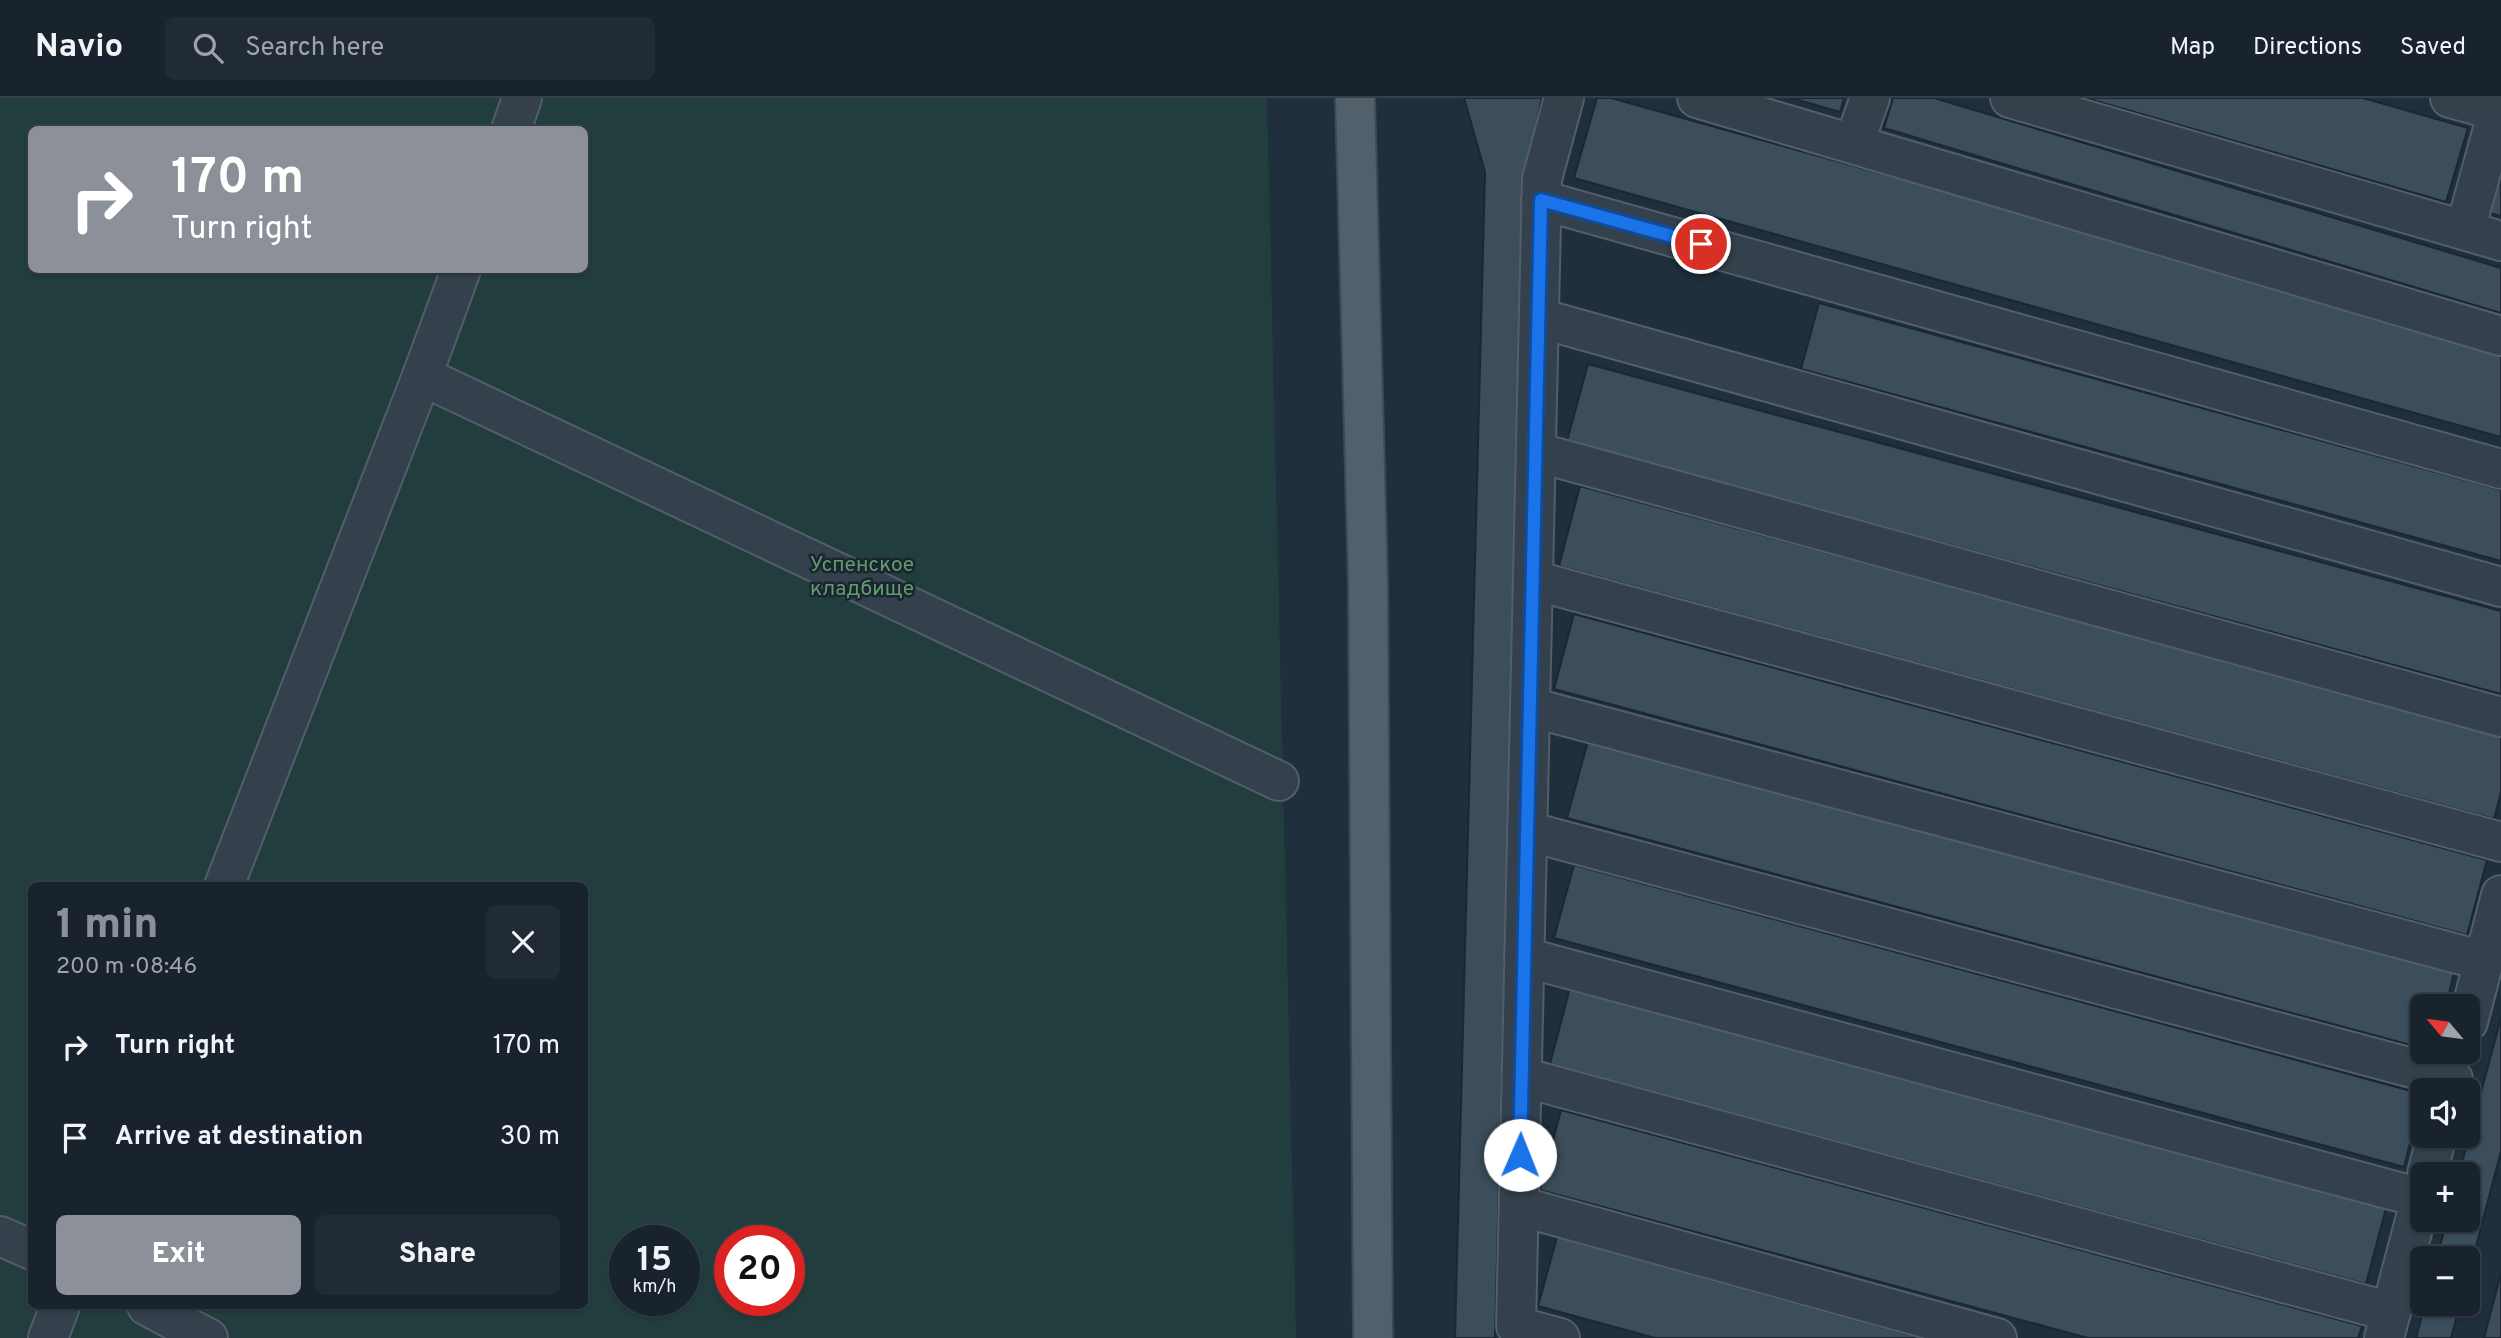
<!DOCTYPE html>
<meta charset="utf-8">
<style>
:root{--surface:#18232d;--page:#212b35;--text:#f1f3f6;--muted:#9fa4aa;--line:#364049;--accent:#8c9099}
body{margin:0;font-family:Overpass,sans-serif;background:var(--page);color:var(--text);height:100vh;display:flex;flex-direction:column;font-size:26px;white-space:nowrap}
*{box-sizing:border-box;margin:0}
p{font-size:23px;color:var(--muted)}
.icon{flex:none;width:38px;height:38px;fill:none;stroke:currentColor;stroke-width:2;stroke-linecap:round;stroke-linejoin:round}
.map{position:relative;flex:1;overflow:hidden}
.sheet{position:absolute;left:28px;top:784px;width:560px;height:427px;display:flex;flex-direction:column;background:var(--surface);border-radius:10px;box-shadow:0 2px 5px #0004,0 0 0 2px var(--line)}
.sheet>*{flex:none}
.top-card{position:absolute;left:28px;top:28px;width:560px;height:147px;border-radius:10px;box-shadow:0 2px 5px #0004,0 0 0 2px var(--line);background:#8c9099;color:#fff;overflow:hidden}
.needle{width:46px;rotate:299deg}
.buttons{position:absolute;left:2410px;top:896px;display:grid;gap:14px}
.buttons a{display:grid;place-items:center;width:70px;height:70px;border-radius:10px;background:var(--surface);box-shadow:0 2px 5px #0004,0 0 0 2px var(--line);font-size:35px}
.speed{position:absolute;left:609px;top:1127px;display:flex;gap:14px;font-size:35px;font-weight:700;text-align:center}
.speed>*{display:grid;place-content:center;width:91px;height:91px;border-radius:50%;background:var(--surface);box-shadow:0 2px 5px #0004,0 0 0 2px var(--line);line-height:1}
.speed small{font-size:18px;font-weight:400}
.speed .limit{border:10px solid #d22;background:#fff;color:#111}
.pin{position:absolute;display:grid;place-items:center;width:60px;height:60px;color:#fff;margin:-30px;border:4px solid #fff;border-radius:50%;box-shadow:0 2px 7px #0007}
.me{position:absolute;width:77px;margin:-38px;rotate:1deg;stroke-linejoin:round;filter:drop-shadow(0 0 5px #0008)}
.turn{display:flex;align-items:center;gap:24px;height:147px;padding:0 28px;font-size:32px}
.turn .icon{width:91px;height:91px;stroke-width:2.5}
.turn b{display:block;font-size:49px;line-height:60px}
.round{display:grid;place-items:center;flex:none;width:74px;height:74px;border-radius:10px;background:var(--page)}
.overview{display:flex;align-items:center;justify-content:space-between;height:119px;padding:0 28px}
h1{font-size:42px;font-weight:800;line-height:52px;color:var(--accent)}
.action{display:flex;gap:14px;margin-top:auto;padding:14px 28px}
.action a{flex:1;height:80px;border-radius:10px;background:var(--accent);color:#fff;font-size:28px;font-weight:800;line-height:80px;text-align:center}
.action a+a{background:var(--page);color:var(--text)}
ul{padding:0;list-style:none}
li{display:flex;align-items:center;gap:21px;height:91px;padding:0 28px}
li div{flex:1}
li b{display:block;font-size:26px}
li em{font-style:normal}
header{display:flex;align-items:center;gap:42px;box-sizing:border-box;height:98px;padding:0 35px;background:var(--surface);border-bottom:2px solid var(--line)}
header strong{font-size:33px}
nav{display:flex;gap:38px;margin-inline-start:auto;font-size:24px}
.search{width:490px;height:63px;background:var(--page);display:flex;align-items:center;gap:18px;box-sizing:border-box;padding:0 24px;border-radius:10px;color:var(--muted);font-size:26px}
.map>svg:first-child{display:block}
</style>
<header>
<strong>Navio</strong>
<div class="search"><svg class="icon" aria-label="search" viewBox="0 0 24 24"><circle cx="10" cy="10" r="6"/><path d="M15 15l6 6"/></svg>Search here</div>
<nav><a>Map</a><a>Directions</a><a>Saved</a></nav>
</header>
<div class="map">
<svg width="2501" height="1240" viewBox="0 0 2501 1240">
<rect width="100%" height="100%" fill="#202f3c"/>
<path fill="#223d3d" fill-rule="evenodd" d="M 0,0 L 1267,0 L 1296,1240 L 0,1240 ZM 32,32 L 584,32 L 584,172 L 32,172 ZM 32,788 L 584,788 L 584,1208 L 32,1208 ZM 625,1143 L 684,1143 L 684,1202 L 625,1202 ZM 730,1143 L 789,1143 L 789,1202 L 730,1202 Z"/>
<g fill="#3c4e5b" stroke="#1b2833" stroke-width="2">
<polygon points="1464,0 1542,0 1525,79 1495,1240 1455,1240 1485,74"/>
<polygon points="1597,0 1611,0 2501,249 2501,339 1574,80"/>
<polygon points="1792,0 1844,0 1840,14"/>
<polygon points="1893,0 1934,0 2501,170 2501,215 1884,30"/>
<polygon points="2086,0 2363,0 2468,30 2446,104"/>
<polygon points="2501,76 2501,118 2490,115"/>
<polygon points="1819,205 2501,392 2501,463 1801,271"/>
<polygon points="1588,266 2501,513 2501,596 1567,343"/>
<polygon points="1580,388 2501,637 2501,694 2494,721 1559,468"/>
<polygon points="1574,516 2487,762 2467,837 1554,591"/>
<polygon points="1588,643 2454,875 2446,908 2422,908 2422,950 1567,720"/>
<polygon points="1574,767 2422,996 2404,1069 1554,840"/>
<polygon points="1570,890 2386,1110 2366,1186 1550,966"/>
<polygon points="2501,920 2501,1053 2468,1179 2468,1160 2437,1160 2447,1122 2468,1122 2468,1076 2459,1076"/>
<polygon points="1561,1012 2362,1228 2358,1240 2088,1240 1540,1092"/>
<polygon points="1557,1139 1921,1240 1655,1240 1538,1208"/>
<polygon points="2501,1175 2501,1240 2484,1240"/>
<polygon points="2425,1206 2460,1206 2451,1240 2416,1240"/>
</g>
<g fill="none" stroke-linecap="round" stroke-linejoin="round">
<g stroke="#525e6a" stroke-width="42">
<g id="minor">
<polyline points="1697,0 2501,238"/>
<polyline points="2010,0 2501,143"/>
<polyline points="2450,0 2498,13"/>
<polyline points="511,32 522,0"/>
<polyline points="1854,45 1870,0"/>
<polyline points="1541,102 2501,371"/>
<polyline points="2465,132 2501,2"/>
<polyline points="1539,220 2501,489"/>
<polyline points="422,278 1279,683"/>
<polyline points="1536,354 2501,619"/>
<polyline points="1533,482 2501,744"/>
<polyline points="1530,609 2484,863"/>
<polyline points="1527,733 2453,981"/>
<polyline points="224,788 422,278 461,172"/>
<polyline points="1524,859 2421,1100"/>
<polyline points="2468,924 2501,797"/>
<polyline points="1522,979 2391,1214"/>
<polyline points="2427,1076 2437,1038"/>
<polyline points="1519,1108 1997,1240"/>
<polyline points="0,1138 32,1152"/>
<polyline points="147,1208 208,1240"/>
<polyline points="48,1240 60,1208"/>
<polyline points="1560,1240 1516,1228 1542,81 1564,0"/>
<polyline points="2384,1240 2422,1096"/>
</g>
</g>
<g stroke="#3d4a55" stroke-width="42">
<polyline id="major" points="1355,0 1368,484 1373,1240"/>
</g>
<use href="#minor" stroke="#34414c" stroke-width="38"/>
<use href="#major" stroke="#52606c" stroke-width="38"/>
</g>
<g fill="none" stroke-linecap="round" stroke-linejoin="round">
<g stroke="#114b97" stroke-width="18">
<polyline id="route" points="1520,1057 1541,102 1701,146"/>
</g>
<use href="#route" stroke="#1a73e8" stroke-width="12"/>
</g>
<g text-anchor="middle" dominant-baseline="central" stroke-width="5" stroke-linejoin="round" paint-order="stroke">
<g font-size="21" fill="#649b6b" stroke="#192631">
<text x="862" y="467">Успенское<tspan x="862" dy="24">кладбище</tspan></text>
</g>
</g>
</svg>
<div class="buttons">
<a><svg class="needle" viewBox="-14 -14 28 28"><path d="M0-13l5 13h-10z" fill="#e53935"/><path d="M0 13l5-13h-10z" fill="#9fa4aa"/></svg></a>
<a><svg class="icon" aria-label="sound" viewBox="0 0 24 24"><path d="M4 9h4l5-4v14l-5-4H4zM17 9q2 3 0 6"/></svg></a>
<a>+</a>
<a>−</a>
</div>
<div class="speed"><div>15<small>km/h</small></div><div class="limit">20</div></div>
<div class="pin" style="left:1701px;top:146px;background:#d93025"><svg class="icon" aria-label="arrive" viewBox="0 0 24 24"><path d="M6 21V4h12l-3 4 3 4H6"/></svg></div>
<svg class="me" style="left:1520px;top:1057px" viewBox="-20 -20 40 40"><circle r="19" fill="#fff"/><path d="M0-13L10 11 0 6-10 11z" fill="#1a73e8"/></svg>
<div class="top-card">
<div class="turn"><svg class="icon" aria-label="right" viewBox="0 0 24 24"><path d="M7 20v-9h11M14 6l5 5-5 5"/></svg><div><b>170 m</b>Turn right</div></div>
</div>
<section class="sheet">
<div class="overview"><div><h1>1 min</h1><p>200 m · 08:46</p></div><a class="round"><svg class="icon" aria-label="close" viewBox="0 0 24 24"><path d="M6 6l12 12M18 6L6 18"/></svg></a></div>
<ul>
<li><svg class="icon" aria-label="right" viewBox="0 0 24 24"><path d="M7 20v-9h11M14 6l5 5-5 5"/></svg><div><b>Turn right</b></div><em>170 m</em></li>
<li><svg class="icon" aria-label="arrive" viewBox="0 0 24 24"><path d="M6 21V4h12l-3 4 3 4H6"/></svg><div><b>Arrive at destination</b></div><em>30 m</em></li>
</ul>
<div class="action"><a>Exit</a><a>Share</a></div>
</section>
</div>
